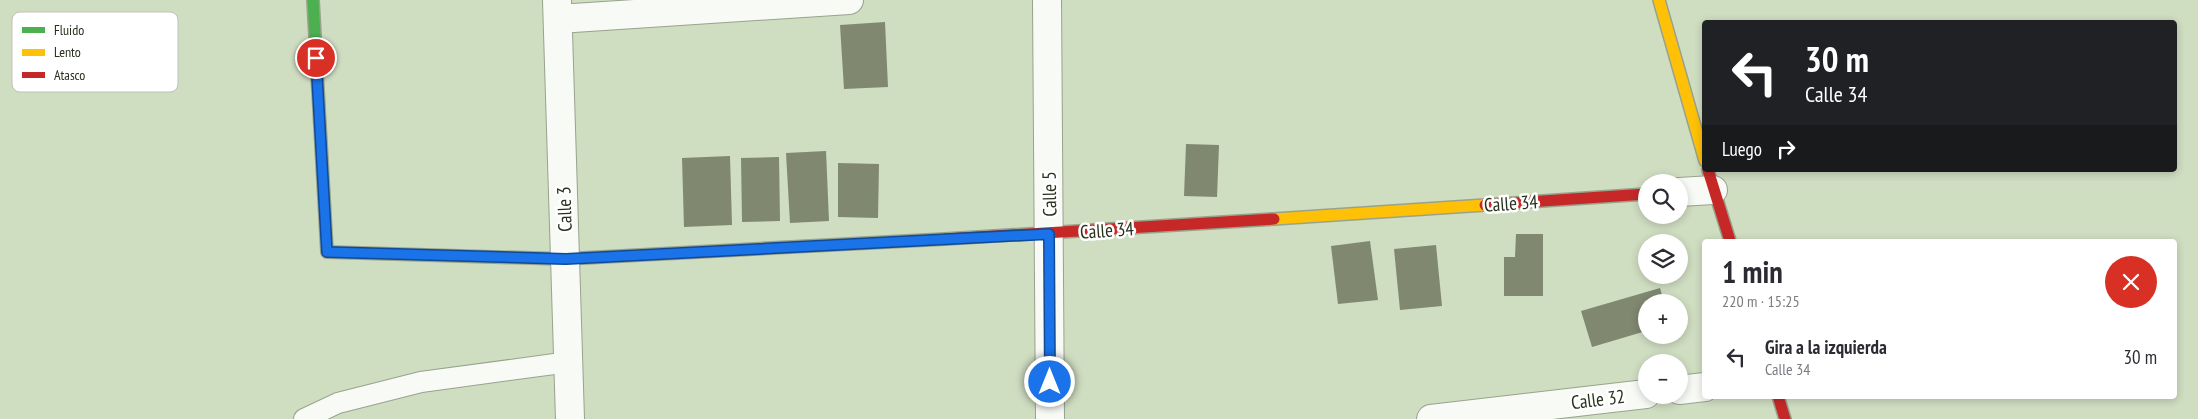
<!DOCTYPE html>
<html lang="es">
<meta charset="utf-8">
<style>
:root{--surface:#fff;--page:#f7f7f7;--text:#2b2b33;--muted:#7c7c81}
body{margin:0;font-family:"PT Sans Narrow",sans-serif;background:var(--page);color:var(--text);height:100vh;display:flex;flex-direction:column;font-size:19px;white-space:nowrap}
*{box-sizing:border-box;margin:0}
p{font-size:16px;color:var(--muted)}
.icon{flex:none;width:28px;height:28px;fill:none;stroke:currentColor;stroke-width:2;stroke-linecap:round;stroke-linejoin:round}
.map{position:relative;flex:1;overflow:hidden}
.panel{position:absolute;left:1702px;top:239px;width:475px;height:160px;display:flex;flex-direction:column;background:var(--surface);border-radius:5px;box-shadow:0 2px 8px #0003}
.panel>*{flex:none}
.guide{position:absolute;left:1702px;top:20px;width:475px;height:152px;border-radius:5px;box-shadow:0 2px 8px #0003;background:#202124;color:#fff;overflow:hidden}
.controls{position:absolute;left:1638px;top:174px;display:grid;gap:10px}
.controls a{display:grid;place-items:center;width:50px;height:50px;border-radius:50%;background:var(--surface);box-shadow:0 2px 8px #0003;font-size:25px}
.pin{position:absolute;display:grid;place-items:center;width:42px;height:42px;color:#fff;margin:-21px;border:2px solid #fff;border-radius:50%;box-shadow:0 1px 5px #0007}
.me{position:absolute;width:55px;margin:-28px;rotate:0deg;stroke-linejoin:round;filter:drop-shadow(0 0 4px #0008)}
.turn{display:flex;align-items:center;gap:18px;height:105px;padding:0 20px;font-size:22px}
.turn .icon{width:65px;height:65px;stroke-width:2.5}
.turn b{display:block;font-size:35px;line-height:42px}
.then{display:flex;align-items:center;height:48px;padding:0 20px;background:#0003;gap:10px;font-size:19px}
.round{display:grid;place-items:center;flex:none;width:52px;height:52px;border-radius:26px;background:var(--page)}
.head{display:flex;align-items:center;justify-content:space-between;height:85px;padding:0 20px}
h1{font-size:30px;font-weight:700;line-height:38px}
ul{padding:0;list-style:none}
li{display:flex;align-items:center;gap:15px;height:65px;padding:0 20px}
li div{flex:1}
li b{display:block;font-size:19px}
li em{font-style:normal}
.map>svg:first-child{display:block}
</style>
<div class="map">
<svg width="2198" height="419" viewBox="0 0 2198 419">
<rect width="100%" height="100%" fill="#cfddc1"/>
<g fill="#818870">
<polygon points="885,22 888,87 844,89 840,25"/>
<polygon points="1186,144 1219,145 1217,197 1184,196"/>
<polygon points="826,151 829,221 790,223 786,153"/>
<polygon points="730,156 732,225 684,227 682,158"/>
<polygon points="779,157 780,221 742,222 741,158"/>
<polygon points="838,163 879,164 878,218 838,217"/>
<polygon points="1516,234 1543,234 1543,296 1504,296 1504,257 1515,257"/>
<polygon points="1370,241 1378,300 1338,304 1331,246"/>
<polygon points="1436,245 1442,306 1400,310 1394,249"/>
<polygon points="1660,288 1664,302 1646,302 1646,331 1592,347 1581,311"/>
</g>
<g fill="none" stroke-linecap="round" stroke-linejoin="round">
<g stroke="#98a38d" stroke-width="22">
<polyline id="lane" points="304,419 338,403 421,382 569,362"/>
</g>
<g stroke="#98a38d" stroke-width="30">
<g id="street">
<polyline points="557,0 570,419"/>
<polyline points="1047,0 1050,419"/>
<polyline points="558,19 849,0"/>
<polyline points="1679,192 1713,190"/>
<polyline points="1679,390 1705,387"/>
<polyline points="1431,419 1646,394"/>
</g>
</g>
<g stroke="#98a38d" stroke-width="14">
<polyline id="fast" points="313,0 327,252 564,259"/>
</g>
<g stroke="#98a38d" stroke-width="14">
<g id="slow">
<polyline points="1659,0 1705,161"/>
<polyline points="1274,219 1485,205"/>
<polyline points="564,259 945,239"/>
</g>
</g>
<g stroke="#98a38d" stroke-width="14">
<g id="jam">
<polyline points="1708,170 1730,241"/>
<polyline points="1485,205 1646,194"/>
<polyline points="945,239 1274,219"/>
<polyline points="1778,396 1785,419"/>
</g>
</g>
<use href="#lane" stroke="#f8faf6" stroke-width="20"/>
<use href="#street" stroke="#f8faf6" stroke-width="28"/>
<use href="#fast" stroke="#4caf50" stroke-width="11"/>
<use href="#slow" stroke="#ffc107" stroke-width="11"/>
<use href="#jam" stroke="#c62828" stroke-width="11"/>
</g>
<g fill="none" stroke-linecap="round" stroke-linejoin="round">
<g stroke="#114b97" stroke-width="12">
<polyline id="route" points="316,58 327,252 566,259 1049,234 1050,382"/>
</g>
<use href="#route" stroke="#1a73e8" stroke-width="9"/>
</g>
<g text-anchor="middle" dominant-baseline="central" stroke-width="5" stroke-linejoin="round" paint-order="stroke">
<g font-size="19" fill="#27311c" stroke="#fff">
<text transform="translate(1049 194) rotate(-91)">Calle 5</text>
<text transform="translate(1511 203) rotate(-4)">Calle 34</text>
<text transform="translate(564 209) rotate(-92)">Calle 3</text>
<text transform="translate(1107 230) rotate(-4)">Calle 34</text>
<text transform="translate(1598 399) rotate(-7)">Calle 32</text>
</g>
</g>
<rect x="12" y="12" width="166" height="80" rx="8" fill="#fff" stroke="#bec1bb" stroke-width="1"/>
<rect x="22" y="27" width="23" height="6" fill="#4caf50"/>
<rect x="22" y="49" width="23" height="7" fill="#ffc107"/>
<rect x="22" y="72" width="23" height="6" fill="#c62828"/>
<g font-size="14" fill="#27311c">
<text x="54" y="35">Fluido</text>
<text x="54" y="57">Lento</text>
<text x="54" y="80">Atasco</text>
</g>
</svg>
<div class="controls">
<a><svg class="icon" aria-label="search" viewBox="0 0 24 24"><circle cx="10" cy="10" r="6"/><path d="M15 15l6 6"/></svg></a>
<a><svg class="icon" aria-label="layers" viewBox="0 0 24 24"><path d="M12 4l9 5-9 5-9-5zM3 14l9 5 9-5"/></svg></a>
<a>+</a>
<a>−</a>
</div>
<div class="pin" style="left:316px;top:58px;background:#d93025"><svg class="icon" aria-label="arrive" viewBox="0 0 24 24"><path d="M6 21V4h12l-3 4 3 4H6"/></svg></div>
<svg class="me" style="left:1050px;top:382px" viewBox="-20 -20 40 40"><circle r="17" fill="#1a73e8" stroke="#fff" stroke-width="3"/><path d="M0-11L8 9 0 5-8 9z" fill="#fff"/></svg>
<div class="guide">
<div class="turn"><svg class="icon" aria-label="left" viewBox="0 0 24 24"><path d="M17 20v-9H6M10 6l-5 5 5 5"/></svg><div><b>30 m</b>Calle 34</div></div>
<div class="then">Luego<svg class="icon" aria-label="right" viewBox="0 0 24 24"><path d="M7 20v-9h11M14 6l5 5-5 5"/></svg></div>
</div>
<section class="panel">
<div class="head"><div><h1>1 min</h1><p>220 m · 15:25</p></div><a class="round" style="background:#d93025;color:#fff"><svg class="icon" aria-label="close" viewBox="0 0 24 24"><path d="M6 6l12 12M18 6L6 18"/></svg></a></div>
<ul>
<li><svg class="icon" aria-label="left" viewBox="0 0 24 24"><path d="M17 20v-9H6M10 6l-5 5 5 5"/></svg><div><b>Gira a la izquierda</b><p>Calle 34</p></div><em>30 m</em></li>
</ul>
</section>
</div>
